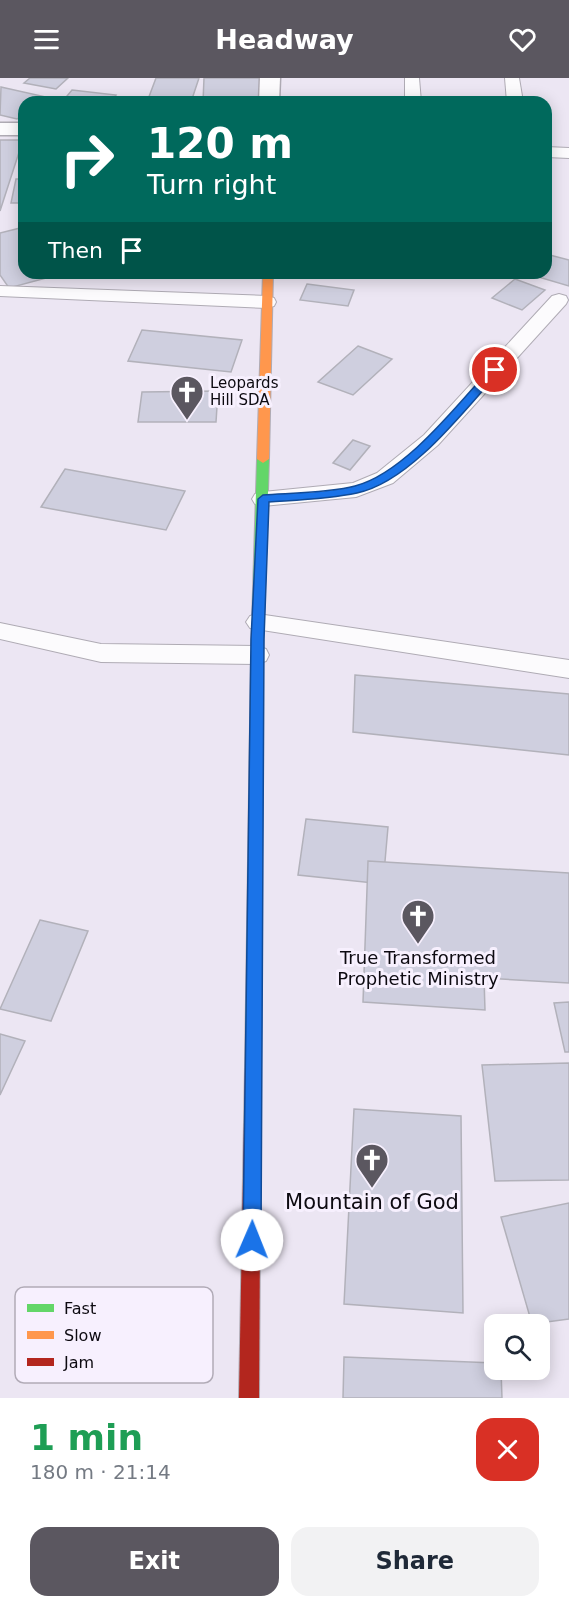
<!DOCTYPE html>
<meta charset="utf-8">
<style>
:root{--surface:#fff;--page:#f2f2f3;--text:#1f2937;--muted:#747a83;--accent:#5b5760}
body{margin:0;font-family:"DejaVu Sans",sans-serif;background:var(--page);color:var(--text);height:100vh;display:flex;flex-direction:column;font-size:22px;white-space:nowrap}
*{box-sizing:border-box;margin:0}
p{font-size:20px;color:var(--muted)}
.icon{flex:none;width:33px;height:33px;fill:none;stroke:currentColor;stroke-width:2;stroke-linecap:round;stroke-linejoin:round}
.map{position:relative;height:1320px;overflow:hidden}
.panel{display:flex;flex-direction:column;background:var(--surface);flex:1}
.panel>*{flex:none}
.banner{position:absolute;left:18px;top:18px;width:534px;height:183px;border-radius:18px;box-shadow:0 3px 15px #0003;background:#00695c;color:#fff;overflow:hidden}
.controls{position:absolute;left:484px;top:1236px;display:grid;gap:12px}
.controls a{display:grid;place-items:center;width:66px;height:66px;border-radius:12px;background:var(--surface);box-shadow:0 3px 15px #0003;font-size:30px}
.pin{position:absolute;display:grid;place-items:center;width:51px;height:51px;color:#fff;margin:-26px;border:3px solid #fff;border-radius:50%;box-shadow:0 2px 6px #0007}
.me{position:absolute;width:66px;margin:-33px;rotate:1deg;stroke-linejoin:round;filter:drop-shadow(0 0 4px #0008)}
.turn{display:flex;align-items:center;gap:21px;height:126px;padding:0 30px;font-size:27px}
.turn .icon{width:78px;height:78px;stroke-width:2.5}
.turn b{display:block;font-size:42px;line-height:51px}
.then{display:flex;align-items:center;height:57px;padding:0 30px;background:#0003;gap:12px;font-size:22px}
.round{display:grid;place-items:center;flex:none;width:63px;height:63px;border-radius:18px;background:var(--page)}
.headline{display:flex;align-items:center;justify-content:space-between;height:102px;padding:0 30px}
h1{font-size:36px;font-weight:700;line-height:45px;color:#1e9e55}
.cta{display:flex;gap:12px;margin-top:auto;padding:12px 30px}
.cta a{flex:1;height:69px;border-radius:18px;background:var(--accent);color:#fff;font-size:24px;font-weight:700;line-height:69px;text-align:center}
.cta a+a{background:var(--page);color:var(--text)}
header{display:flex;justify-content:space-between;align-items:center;height:78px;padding:0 30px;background:var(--accent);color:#fff;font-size:27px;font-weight:700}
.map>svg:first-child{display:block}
</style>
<header><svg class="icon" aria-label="menu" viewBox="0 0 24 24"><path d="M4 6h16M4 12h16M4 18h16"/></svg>Headway<svg class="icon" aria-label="heart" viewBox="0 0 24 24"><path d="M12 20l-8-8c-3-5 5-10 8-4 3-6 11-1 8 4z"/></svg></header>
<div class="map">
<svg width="569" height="1320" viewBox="0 0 569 1320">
<rect width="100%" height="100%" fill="#ece6f3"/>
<g fill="#cfcfdf" stroke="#b2b1ba" stroke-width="1.5">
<polygon points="30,0 68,0 56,11 24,5"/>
<polygon points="156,0 199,0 191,24 147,24"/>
<polygon points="204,0 261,0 261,24 203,24"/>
<polygon points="1,9 46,19 39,24 24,24 24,36 17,41 0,37"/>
<polygon points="72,12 116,17 111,24 62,24"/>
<polygon points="0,62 23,62 0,133"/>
<polygon points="16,101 24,101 24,125 11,125"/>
<polygon points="24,149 24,195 61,196 9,210 0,197 0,155"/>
<polygon points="546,176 569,182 569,208 525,195 546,195"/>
<polygon points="515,201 545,212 522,232 492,220"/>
<polygon points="307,206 354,212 348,228 300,222"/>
<polygon points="142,252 242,262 231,294 128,283"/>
<polygon points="358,268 392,281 353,317 318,304"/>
<polygon points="218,313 216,344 138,344 142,314"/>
<polygon points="353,362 370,368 350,392 333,385"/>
<polygon points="65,391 185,413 166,452 41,429"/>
<polygon points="355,597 569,616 569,677 353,654"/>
<polygon points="306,741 388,749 383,806 298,797"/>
<polygon points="368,783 569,795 569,905 484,900 485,932 363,924"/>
<polygon points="40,842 88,853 51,943 0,931"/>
<polygon points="569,924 569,974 565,974 554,925"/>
<polygon points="0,956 25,963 0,1017"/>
<polygon points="569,985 569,1102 495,1103 482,987"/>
<polygon points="354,1031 461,1038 463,1235 344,1226"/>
<polygon points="569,1125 569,1241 532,1246 501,1139"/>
<polygon points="344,1279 495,1285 495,1292 501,1292 502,1320 343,1320"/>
</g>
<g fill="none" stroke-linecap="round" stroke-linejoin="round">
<g stroke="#afabb4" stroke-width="2">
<g id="lane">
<polygon points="405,0 419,0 421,24 405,24"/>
<polygon points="505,0 519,0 523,24 507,24"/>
<polygon points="546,69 569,70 569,80 546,79"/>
<polygon points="0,208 267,218 274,220 276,224 274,228 267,230 0,218"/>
<polygon points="559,216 566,218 568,222 566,226 438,367 393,405 356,419 263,428 255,426 252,421 255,416 263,414 353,405 377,395 424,357 552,218"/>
<polygon points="258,536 569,582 569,600 250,550 246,544 250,538"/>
<polygon points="0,545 101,566 257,568 266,571 269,577 266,583 257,586 101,584 0,561"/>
</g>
</g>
<g stroke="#afabb4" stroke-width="3">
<g id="street">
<polygon points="260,0 280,0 279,24 259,24"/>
<rect x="0" y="45" width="24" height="12"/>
</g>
</g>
<g stroke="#afabb4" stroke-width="2">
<polygon id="fast" points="263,377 269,381 263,577 261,989 259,994 253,997 247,994 245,989 251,577 257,381"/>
</g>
<g stroke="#afabb4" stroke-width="2">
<polygon id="slow" points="263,195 273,195 269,381 263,385 257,381"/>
</g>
<g stroke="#afabb4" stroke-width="2">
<polygon id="jam" points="253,981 259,984 261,989 259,1320 239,1320 245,989 247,984"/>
</g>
<use href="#lane" fill="#fcfbfd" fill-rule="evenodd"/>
<use href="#street" fill="#fcfbfd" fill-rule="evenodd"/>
<use href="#fast" fill="#63d668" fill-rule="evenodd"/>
<use href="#slow" fill="#ff974d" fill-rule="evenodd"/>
<use href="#jam" fill="#b3261e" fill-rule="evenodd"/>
</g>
<path fill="#1a73e8" stroke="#114b97" stroke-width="1.5" d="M 495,289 L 499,290 L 499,294 C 463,334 410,404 357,415 C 329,421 298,422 269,424 L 264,561 L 261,1162 L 259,1168 L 252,1171 L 246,1168 L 243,1162 L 251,561 L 258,421 L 263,417 C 291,415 329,415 355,408 C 405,395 457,327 491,290 Z"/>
<defs>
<g id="church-pin" transform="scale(1.725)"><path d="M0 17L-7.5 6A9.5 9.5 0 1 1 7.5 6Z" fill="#5b5760" stroke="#f7f0fe"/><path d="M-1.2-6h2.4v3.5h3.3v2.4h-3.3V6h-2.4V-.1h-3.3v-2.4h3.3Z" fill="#fff"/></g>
</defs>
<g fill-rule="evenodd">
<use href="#church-pin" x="187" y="314"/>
<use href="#church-pin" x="418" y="838"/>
<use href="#church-pin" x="372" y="1082"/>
</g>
<g text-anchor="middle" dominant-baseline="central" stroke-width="6" stroke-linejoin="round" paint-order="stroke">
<g font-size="15" fill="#0d0a11" stroke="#f7f0fe" text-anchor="start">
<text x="210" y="305">Leopards<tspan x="210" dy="17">Hill SDA</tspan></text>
</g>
<g font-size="18" fill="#0d0a11" stroke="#f7f0fe">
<text x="418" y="879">True Transformed<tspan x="418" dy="21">Prophetic Ministry</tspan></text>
</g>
<g font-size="21" fill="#0d0a11" stroke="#f7f0fe">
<text x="372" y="1124">Mountain of God</text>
</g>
</g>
<rect x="15" y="1209" width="198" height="96" rx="9" fill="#f7f0fe" stroke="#b1abb7" stroke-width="1.5"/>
<rect x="27" y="1226" width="27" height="8" fill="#63d668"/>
<rect x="27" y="1253" width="27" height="8" fill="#ff974d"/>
<rect x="27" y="1280" width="27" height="8" fill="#b3261e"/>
<g font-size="16" fill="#0d0a11">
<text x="64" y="1236">Fast</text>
<text x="64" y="1263">Slow</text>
<text x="64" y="1290">Jam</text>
</g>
</svg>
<div class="controls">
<a><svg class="icon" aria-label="search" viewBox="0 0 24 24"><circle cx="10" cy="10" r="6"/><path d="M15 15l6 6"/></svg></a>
</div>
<div class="pin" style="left:495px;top:292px;background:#d93025"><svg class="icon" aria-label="arrive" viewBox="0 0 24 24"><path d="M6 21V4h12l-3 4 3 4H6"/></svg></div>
<svg class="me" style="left:252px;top:1162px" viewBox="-20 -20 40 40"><circle r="19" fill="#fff"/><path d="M0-13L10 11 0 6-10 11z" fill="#1a73e8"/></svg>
<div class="banner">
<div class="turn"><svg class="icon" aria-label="right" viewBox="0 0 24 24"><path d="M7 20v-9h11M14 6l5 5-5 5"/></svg><div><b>120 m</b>Turn right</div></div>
<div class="then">Then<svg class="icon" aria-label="arrive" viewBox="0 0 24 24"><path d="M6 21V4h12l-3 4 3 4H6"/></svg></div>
</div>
</div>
<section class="panel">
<div class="headline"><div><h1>1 min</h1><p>180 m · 21:14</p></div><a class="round" style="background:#d93025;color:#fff"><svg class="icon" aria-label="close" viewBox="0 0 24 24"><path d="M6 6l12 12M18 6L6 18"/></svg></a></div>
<div class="cta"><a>Exit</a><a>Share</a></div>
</section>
